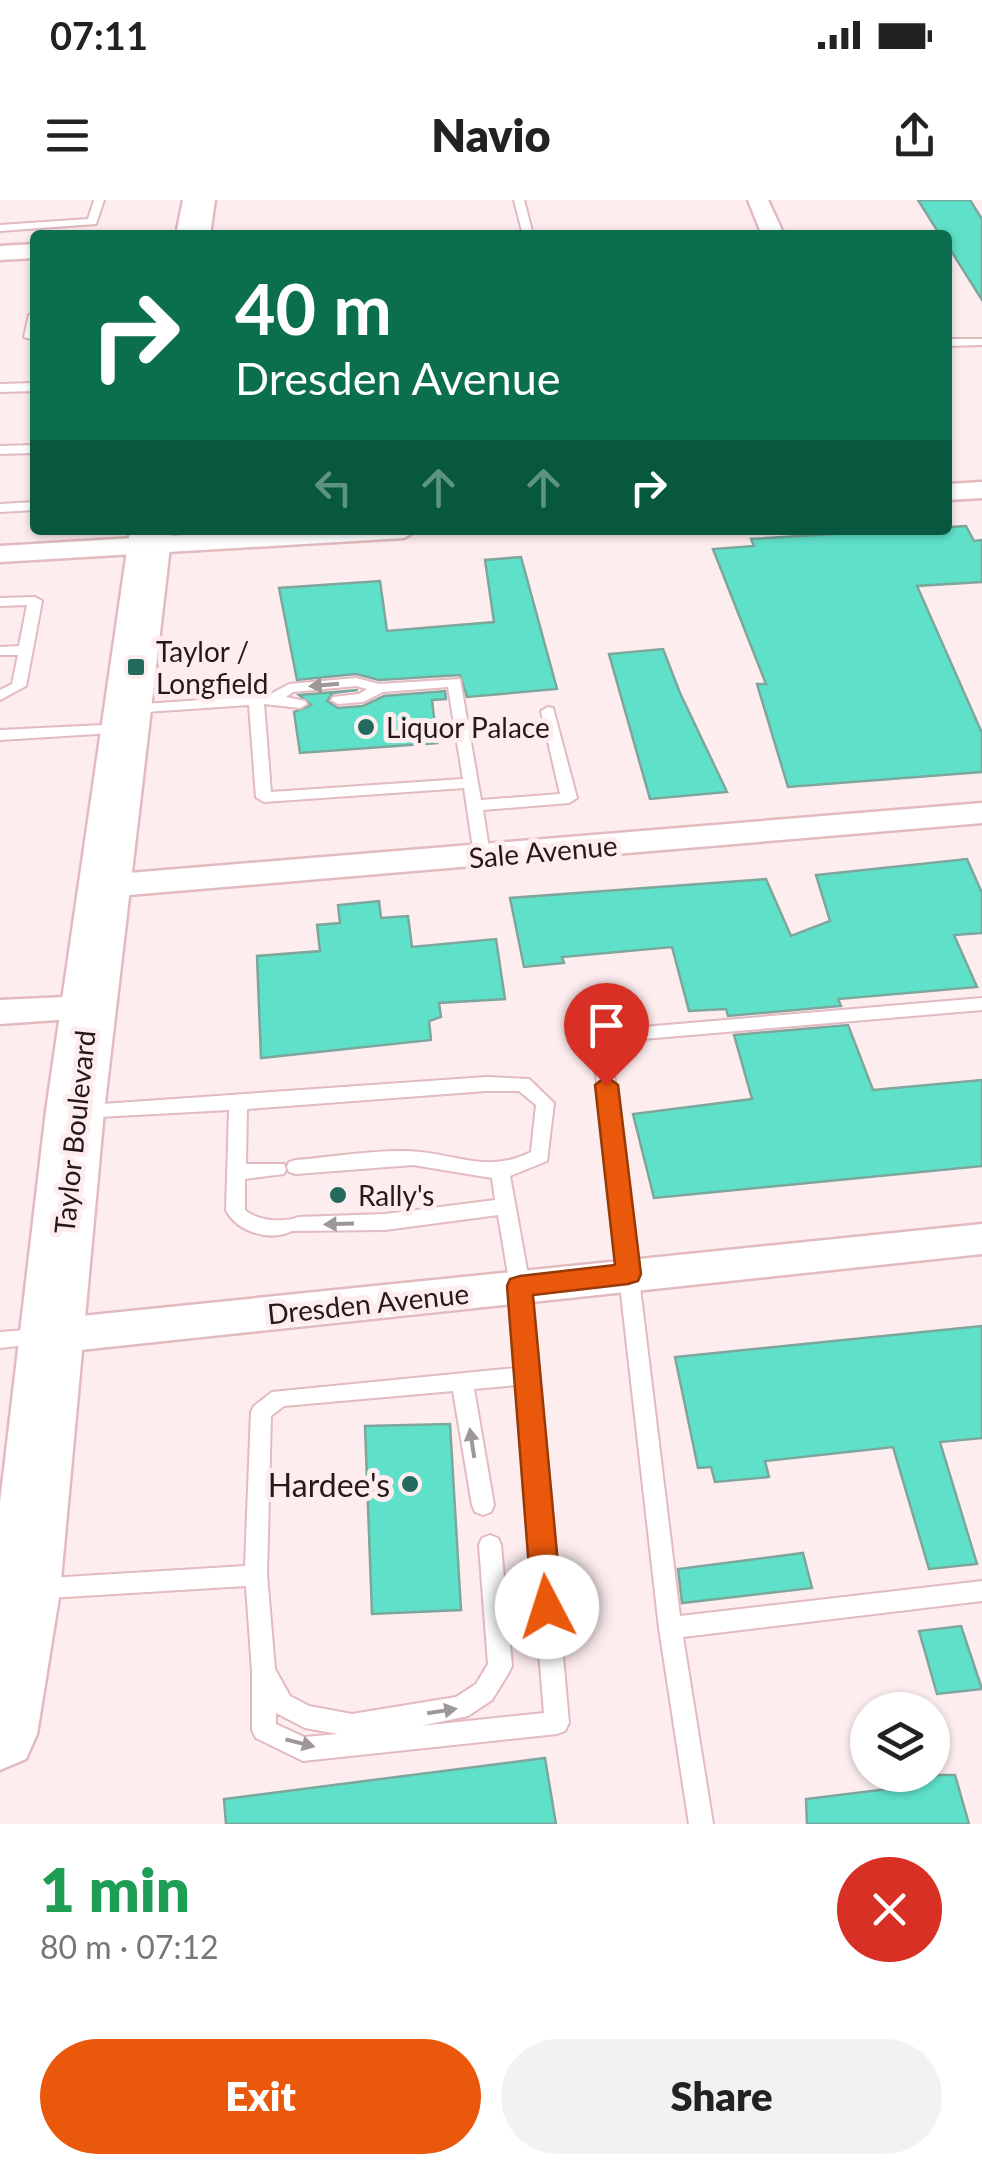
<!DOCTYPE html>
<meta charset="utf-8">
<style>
:root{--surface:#fff;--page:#f2f2f2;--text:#222;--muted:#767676;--accent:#ea580c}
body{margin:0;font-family:Lato,sans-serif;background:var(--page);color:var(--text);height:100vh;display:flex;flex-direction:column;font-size:38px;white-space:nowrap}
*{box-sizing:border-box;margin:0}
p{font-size:32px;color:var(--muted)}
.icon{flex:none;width:55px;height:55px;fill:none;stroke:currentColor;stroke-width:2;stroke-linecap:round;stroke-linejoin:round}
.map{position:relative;height:1624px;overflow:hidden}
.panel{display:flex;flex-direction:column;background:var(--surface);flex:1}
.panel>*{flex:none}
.hud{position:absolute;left:30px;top:30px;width:922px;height:305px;border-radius:10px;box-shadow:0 2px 8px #0004;background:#0b6e4f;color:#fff;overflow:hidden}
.fabs{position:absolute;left:850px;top:1492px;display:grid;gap:20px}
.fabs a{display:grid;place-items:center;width:100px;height:100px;border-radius:50%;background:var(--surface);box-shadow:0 2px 8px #0004;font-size:50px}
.pin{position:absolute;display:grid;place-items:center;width:85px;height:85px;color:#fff;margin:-102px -42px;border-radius:50% 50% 50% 0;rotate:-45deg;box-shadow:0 0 10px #0007}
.pin .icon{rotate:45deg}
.me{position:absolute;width:110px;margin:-55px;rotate:355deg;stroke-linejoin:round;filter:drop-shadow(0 0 8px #0008)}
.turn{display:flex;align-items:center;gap:35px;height:210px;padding:0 40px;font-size:45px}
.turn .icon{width:130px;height:130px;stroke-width:2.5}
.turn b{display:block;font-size:70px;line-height:85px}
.lanes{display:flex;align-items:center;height:95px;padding:0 40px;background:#0003;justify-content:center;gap:50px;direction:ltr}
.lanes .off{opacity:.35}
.round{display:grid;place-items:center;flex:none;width:105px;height:105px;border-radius:52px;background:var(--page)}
.head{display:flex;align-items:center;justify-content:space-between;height:170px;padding:0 40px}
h1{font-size:60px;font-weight:800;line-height:75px;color:#1e9e55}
.button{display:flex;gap:20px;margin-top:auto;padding:20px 40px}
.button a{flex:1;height:115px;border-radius:60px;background:var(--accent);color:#fff;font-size:40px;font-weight:800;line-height:115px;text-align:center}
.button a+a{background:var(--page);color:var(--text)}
.status{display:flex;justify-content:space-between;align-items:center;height:70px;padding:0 50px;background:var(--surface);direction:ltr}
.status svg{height:28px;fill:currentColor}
header{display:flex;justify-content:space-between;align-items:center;height:130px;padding:0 40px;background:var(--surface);font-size:45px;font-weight:800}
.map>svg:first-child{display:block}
</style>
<div class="status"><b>07:11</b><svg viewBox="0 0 49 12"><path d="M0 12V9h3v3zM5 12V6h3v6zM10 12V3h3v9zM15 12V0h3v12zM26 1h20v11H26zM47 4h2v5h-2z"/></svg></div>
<header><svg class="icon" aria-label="menu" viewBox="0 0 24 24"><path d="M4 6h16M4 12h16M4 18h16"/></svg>Navio<svg class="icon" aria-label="share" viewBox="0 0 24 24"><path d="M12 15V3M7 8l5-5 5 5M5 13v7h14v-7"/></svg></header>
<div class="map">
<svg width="982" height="1624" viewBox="0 0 982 1624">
<rect width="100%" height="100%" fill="#feedef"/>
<g fill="#5fe1c9" stroke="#7da69d" stroke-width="2.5">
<polygon points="918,0 970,0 982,19 982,100 948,46 948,35 940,35"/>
<polygon points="966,326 974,341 982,340 982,382 917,386 982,533 982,572 788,587 757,484 766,484 713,349 754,346 751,339"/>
<polygon points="521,357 557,489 467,497 460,475 379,480 356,474 297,480 279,388 380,381 387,431 494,422 485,360"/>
<polygon points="663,449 680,493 727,592 650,599 609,454"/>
<polygon points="358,490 333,493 327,501 338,508 363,506 384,496 445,491 446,499 432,500 437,543 300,553 294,512 311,505 299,495"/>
<polygon points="967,659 982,693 982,733 954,735 977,787 838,799 841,806 728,816 726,809 689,811 672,747 562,757 564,763 524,767 510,698 766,679 791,736 830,721 816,675"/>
<polygon points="379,701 381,718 408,716 412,747 496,739 505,799 439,803 441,817 429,821 431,840 261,858 257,756 320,751 317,725 340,723 338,705"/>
<polygon points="848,825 873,890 982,880 982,966 654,998 633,914 752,899 734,835"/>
<polygon points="982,1126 982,1238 940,1242 977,1364 929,1369 893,1247 765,1261 769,1277 715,1282 711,1267 698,1268 675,1157"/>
<polygon points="450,1224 461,1410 372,1414 365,1226"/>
<polygon points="803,1353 812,1388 682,1403 678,1369"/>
<polygon points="961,1426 982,1489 937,1494 919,1431"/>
<polygon points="545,1558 556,1624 226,1624 224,1599"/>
<polygon points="909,1575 955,1575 969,1624 807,1624 806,1599 912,1586"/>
</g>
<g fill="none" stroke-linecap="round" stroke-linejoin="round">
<g stroke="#e2babf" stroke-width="4">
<g id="service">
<polygon points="94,0 104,0 96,24 0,31 0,25 88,19"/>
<polygon points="514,0 524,0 533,35 523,35"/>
<polygon points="35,112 35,140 24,137 29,115"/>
<polygon points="982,139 982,145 948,146 948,139"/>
<polygon points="35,183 35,191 0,192 0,184"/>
<polygon points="35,245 35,253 0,254 0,246"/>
<polygon points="35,302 35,310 0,312 0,304"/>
<polygon points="35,397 42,401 26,486 0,500 0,490 12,484 18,455 0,455 0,447 19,446 27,405 0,406 0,398"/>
<path d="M 356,478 L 379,484 L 460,479 L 481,600 L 560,594 L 541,511 L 548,507 L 553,508 L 577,598 L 569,603 L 483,610 L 490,655 L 482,660 L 474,655 L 464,588 L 264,602 L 256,597 L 249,505 L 131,513 L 124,509 L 131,505 L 269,495 L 289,484 ZM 356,486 L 367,489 L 359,494 L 333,497 L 331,500 L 338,504 L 363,502 L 383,492 L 448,487 L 463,579 L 271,592 L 264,504 L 300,508 L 307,504 L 305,501 L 286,497 L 293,492 Z"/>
<polygon points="124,524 129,526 132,529 129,532 0,540 0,530"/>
<polygon points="982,798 982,810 643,839 615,844 611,849 680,1416 982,1381 982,1401 683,1437 713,1624 689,1624 659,1428 593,847 604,835 643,827"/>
<path d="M 486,877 L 529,879 L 554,903 L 547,961 L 510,976 L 530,1086 L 569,1523 L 565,1531 L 557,1534 L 303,1561 L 256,1538 L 252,1530 L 252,1471 L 246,1386 L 0,1401 L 0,1381 L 245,1366 L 251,1212 L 254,1206 L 272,1192 L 516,1168 L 510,1086 L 498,1015 L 385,1030 L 292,1031 C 270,1042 237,1032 226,1010 L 229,910 L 80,918 L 74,916 L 71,911 L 74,906 ZM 486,891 L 519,891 L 536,905 L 531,952 C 486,975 453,952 407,951 C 370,950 333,957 296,960 L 289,962 L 287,967 L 289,972 L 296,974 L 413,965 L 492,978 L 495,1000 L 385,1014 L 298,1017 C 284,1023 257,1021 245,1010 L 245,979 L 284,974 L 286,969 L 284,964 L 246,964 L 247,909 ZM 517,1185 L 544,1513 L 420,1526 L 468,1516 L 492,1500 L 508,1474 L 512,1466 L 501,1345 L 498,1338 L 490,1335 L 482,1338 L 479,1345 L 488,1464 L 476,1484 L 456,1497 L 352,1514 L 309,1506 L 290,1496 L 275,1469 L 267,1375 L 271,1216 L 284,1206 L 453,1191 L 472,1305 L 475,1312 L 483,1315 L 491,1312 L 494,1305 L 474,1189 ZM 276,1513 L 305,1528 L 338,1534 L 304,1537 L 276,1524 Z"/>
<polygon points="39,1129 46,1131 49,1137 46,1143 0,1148 0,1132"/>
</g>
</g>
<g stroke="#e2babf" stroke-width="5">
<g id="minor">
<polygon points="748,0 768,0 784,35 762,35"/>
<polygon points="35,44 35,58 0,60 0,46"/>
<polygon points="982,282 982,298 948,300 948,284"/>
<polygon points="269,330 417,330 404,338 0,362 0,346"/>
<polygon points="982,603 982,623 105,697 93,694 89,686 93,678 105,675"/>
<polygon points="87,796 99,799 104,808 99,817 0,824 0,800"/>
<polygon points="982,1024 982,1054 52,1153 38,1148 32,1136 38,1124 52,1119"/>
</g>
</g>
<g stroke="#e2babf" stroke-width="5">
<g id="primary">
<polygon points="183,0 215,0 210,35 176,35"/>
<polygon points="130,330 172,330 104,911 60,1391 37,1534 26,1559 0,1570 0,1303 46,911"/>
</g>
</g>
<use href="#service" fill="#fff" fill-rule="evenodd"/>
<use href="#minor" fill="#fff" fill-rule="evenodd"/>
<use href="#primary" fill="#fff" fill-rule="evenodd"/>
</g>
<defs><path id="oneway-solid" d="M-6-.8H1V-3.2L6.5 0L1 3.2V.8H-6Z" transform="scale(2.5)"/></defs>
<g fill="#9e9798">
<use href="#oneway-solid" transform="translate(324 485) rotate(175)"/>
<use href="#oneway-solid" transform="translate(339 1024) rotate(178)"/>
<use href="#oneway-solid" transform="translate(472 1243) rotate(-99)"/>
<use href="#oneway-solid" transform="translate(442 1511) rotate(-9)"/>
<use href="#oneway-solid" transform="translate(300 1543) rotate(14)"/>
</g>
<polygon fill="#ea580c" stroke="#983908" stroke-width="2.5" points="606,876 618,885 641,1074 638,1081 628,1084 533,1095 562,1407 557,1417 547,1421 537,1417 532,1407 507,1086 510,1079 520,1076 615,1065 595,885"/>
<g fill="#256a5e" stroke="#feedef" stroke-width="4">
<rect x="126" y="457" width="20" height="20" rx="5"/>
<circle cx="366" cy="527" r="10"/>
<circle cx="338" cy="995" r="10"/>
<circle cx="410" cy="1284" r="10"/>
</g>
<g text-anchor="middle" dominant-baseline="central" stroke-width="10" stroke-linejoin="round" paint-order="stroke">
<g font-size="28" fill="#27181a" stroke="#feedef" text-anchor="start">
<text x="156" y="451">Taylor /<tspan x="156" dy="32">Longfield</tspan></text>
<text x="386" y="527">Liquor Palace</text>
<text x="358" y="995">Rally's</text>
</g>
<g font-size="28" fill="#27181a" stroke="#feedef">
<text transform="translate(543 651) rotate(-5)">Sale Avenue</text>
<text transform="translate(74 932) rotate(-84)">Taylor Boulevard</text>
<text transform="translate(368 1103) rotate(-6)">Dresden Avenue</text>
</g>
<g font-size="32" fill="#27181a" stroke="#feedef" text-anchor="end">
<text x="390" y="1284">Hardee's</text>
</g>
</g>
</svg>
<div class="fabs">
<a><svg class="icon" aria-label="layers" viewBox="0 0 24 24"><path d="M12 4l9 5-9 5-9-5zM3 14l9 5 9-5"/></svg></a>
</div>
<div class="pin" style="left:606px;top:885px;background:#d93025"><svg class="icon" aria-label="arrive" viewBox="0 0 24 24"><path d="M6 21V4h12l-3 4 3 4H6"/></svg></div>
<svg class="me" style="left:547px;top:1407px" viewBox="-20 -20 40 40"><circle r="19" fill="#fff"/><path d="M0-13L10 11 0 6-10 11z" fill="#ea580c"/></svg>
<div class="hud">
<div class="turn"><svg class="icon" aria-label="right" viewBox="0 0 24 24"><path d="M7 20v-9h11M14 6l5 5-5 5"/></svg><div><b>40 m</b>Dresden Avenue</div></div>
<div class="lanes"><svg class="icon off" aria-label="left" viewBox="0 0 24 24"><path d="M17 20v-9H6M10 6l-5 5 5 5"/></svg><svg class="icon off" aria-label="ahead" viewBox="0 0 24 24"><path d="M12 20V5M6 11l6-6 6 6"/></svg><svg class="icon off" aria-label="ahead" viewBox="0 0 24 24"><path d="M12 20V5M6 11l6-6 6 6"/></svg><svg class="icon" aria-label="right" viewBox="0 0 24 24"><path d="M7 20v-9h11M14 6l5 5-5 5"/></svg></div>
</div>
</div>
<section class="panel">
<div class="head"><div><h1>1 min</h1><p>80 m · 07:12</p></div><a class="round" style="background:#d93025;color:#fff"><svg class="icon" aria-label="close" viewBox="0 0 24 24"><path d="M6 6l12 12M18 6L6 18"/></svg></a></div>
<div class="button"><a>Exit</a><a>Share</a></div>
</section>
